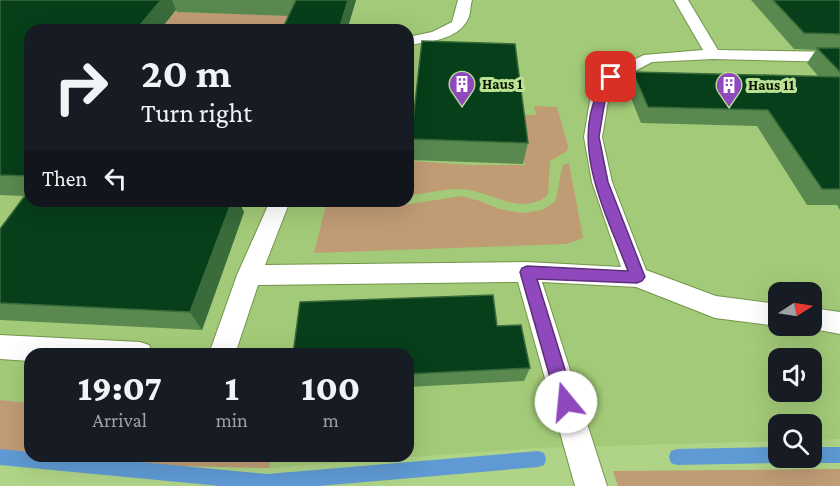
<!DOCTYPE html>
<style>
:root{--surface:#171b24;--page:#242831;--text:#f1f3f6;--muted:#9ea1a6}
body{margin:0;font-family:"Crimson Pro",serif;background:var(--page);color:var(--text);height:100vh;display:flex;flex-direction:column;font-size:22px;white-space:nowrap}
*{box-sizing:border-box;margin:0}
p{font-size:20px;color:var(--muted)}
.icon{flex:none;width:33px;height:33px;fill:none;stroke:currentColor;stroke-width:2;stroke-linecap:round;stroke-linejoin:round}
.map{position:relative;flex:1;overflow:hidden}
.details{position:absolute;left:24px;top:348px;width:390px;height:114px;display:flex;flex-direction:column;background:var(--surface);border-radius:18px;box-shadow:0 6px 24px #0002}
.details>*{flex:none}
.banner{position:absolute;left:24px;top:24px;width:390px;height:183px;border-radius:18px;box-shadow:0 6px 24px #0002;background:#171b24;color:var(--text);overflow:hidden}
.needle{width:39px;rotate:78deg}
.tools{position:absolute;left:768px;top:282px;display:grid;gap:12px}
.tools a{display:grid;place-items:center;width:54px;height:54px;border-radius:12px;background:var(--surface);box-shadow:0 6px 24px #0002;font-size:30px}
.pin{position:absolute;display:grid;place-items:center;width:51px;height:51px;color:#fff;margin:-26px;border-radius:12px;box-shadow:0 3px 9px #0006}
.me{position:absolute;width:66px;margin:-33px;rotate:343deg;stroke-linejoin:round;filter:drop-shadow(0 0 4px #0008)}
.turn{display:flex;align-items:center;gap:21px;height:126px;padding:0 18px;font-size:27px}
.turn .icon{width:78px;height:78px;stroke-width:2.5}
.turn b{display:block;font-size:42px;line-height:51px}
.then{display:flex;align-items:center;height:57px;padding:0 18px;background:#0003;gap:12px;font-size:22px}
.eta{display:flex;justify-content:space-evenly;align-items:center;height:102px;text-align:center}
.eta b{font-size:36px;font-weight:800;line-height:42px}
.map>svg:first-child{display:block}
</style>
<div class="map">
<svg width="840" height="486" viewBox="0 0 840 486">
<rect width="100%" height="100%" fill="#afd387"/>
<path fill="#a3ca78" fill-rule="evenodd" d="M 0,0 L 840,0 L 840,439 L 812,440 L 812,424 L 778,424 L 778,441 L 533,448 L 269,468 L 271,456 L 408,456 L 408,354 L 30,354 L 30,403 L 0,400 ZM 30,30 L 408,30 L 408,201 L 30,201 ZM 778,292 L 812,292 L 812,326 L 778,326 ZM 778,358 L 812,358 L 812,392 L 778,392 Z"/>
<g fill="#c09c75">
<polygon points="175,12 302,16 295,30 160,30"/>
<path d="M 534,106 L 557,107 L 568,146 L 567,151 L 550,161 L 548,195 C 519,218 490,189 459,189 C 442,189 425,194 408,195 L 408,149 L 410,149 L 409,161 L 471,165 L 525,165 L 519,115 L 536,115 Z"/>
<path d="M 569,163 L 583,238 L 567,244 L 314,253 L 327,201 L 385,201 L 403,205 L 462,196 L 480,201 L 499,209 L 523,213 L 542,210 L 555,202 C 559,190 559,178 563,165 Z"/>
<polygon points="0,400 30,403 30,456 271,456 269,468 0,462"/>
<polygon points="840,469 840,486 618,486 613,471"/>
</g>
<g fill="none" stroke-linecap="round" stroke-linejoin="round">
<g fill="#5f9ad4" fill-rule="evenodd">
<polygon points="778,447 778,458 785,458 784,461 778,463 677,465 671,463 669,457 671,451 677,449"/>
<polygon points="812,447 840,447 840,463 812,463 806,461 805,458 812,458"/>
<polygon points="0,449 30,452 30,456 77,456 267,474 538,451 544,453 546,459 544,465 538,467 319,486 220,486 0,465"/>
</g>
<g stroke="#73954b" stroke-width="2">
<g id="service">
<path d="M 458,0 L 472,0 C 470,6 471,13 468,19 C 458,40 428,42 408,45 L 408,37 L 432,32 L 452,22 Z"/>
<polygon points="674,0 688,0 718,50 840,52 840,62 713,59 652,62 618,80 608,101 602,137 612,182 646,270 716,296 778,304 779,326 715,318 636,287 542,282 607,486 575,486 518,282 258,285 235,354 209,354 237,275 270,201 290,201 265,265 527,262 621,267 592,182 584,137 590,101 605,74 644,55 703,50"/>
<polygon points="812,308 840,312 840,334 803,327 812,326"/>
<polygon points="0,335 140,342 149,345 153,354 30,354 30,361 0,359"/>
</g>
</g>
<use href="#service" fill="#fff" fill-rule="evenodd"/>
</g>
<g fill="#5a8950">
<polygon points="0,0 356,0 347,30 289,16 177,12 176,10 30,30 30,201 244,212 202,330 0,320 0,229 25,196 0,195"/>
<polygon points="751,0 840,0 840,210 837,205 807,205 757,126 641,123 627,88 633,72 818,76 807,63 816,50 794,49"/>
<polygon points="411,139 528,143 523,164 411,160"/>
<polygon points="497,326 530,368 524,381 408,387 408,354"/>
</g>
<g fill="#396b3b">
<polygon points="161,0 172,0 176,10 160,30 136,30"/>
<polygon points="348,0 356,0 347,30 339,30"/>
<polygon points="232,201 239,201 244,212 202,330 190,312"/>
</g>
<g fill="#063f1a" stroke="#396b3b" stroke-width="1.5">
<polygon points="0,0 161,0 136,30 30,30 30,176 0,175"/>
<polygon points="296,0 348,0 339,30 282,30"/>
<polygon points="773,0 840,0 840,34 804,33"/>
<polygon points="422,41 515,44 528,143 411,139"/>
<polygon points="817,48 840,48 840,72"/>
<polygon points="633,72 840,77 840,189 822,189 768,110 648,107"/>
<polygon points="30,189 30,201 232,201 190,312 0,303 0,229"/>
<polygon points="493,295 497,326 521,325 530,368 408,374 408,354 293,354 300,302"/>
</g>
<path fill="#8f49bd" stroke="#5d2f7b" stroke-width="1.5" d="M 611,74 L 616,77 L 605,100 L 599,137 L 608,182 L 645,277 L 642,281 L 637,283 L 537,279 L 575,402 L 572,408 L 566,411 L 560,408 L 557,402 L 520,272 L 522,268 L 527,266 L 628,271 C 608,218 570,148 598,92 C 602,86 604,77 611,74 Z"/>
<defs>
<g id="building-pin" transform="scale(1.35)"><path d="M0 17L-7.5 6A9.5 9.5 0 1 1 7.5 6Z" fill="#8f49bd" stroke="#bbe194"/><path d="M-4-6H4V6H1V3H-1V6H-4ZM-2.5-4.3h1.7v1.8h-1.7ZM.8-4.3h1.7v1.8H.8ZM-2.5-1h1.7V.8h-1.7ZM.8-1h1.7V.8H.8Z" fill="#fff"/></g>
</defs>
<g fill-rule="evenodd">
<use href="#building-pin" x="462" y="84"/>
<use href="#building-pin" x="729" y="85"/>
</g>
<g text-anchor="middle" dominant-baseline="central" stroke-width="6" stroke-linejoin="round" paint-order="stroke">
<g font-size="15" font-weight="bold" fill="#071300" stroke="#bbe194" text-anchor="start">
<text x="482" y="84">Haus 1</text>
<text x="748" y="85">Haus 11</text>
</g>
</g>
</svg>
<div class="tools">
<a><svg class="needle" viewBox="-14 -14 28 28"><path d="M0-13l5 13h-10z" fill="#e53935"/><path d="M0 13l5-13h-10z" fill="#9ea1a6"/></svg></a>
<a><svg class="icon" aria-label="sound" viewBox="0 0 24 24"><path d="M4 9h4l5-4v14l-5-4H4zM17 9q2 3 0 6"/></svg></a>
<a><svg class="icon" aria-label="search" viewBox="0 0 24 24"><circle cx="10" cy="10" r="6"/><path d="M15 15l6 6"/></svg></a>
</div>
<div class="pin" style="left:611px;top:77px;background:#d93025"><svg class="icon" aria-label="arrive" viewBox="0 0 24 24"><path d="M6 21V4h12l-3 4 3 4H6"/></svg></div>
<svg class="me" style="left:566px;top:402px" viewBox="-20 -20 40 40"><circle r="19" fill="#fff"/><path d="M0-13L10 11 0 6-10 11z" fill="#8f49bd"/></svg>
<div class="banner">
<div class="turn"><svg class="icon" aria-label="right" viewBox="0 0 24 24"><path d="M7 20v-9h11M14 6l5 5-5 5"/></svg><div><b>20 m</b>Turn right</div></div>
<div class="then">Then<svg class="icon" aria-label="left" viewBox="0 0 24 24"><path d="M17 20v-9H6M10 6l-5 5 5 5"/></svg></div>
</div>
<section class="details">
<div class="eta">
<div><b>19:07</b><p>Arrival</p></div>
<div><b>1</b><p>min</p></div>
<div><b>100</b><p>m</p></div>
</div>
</section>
</div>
